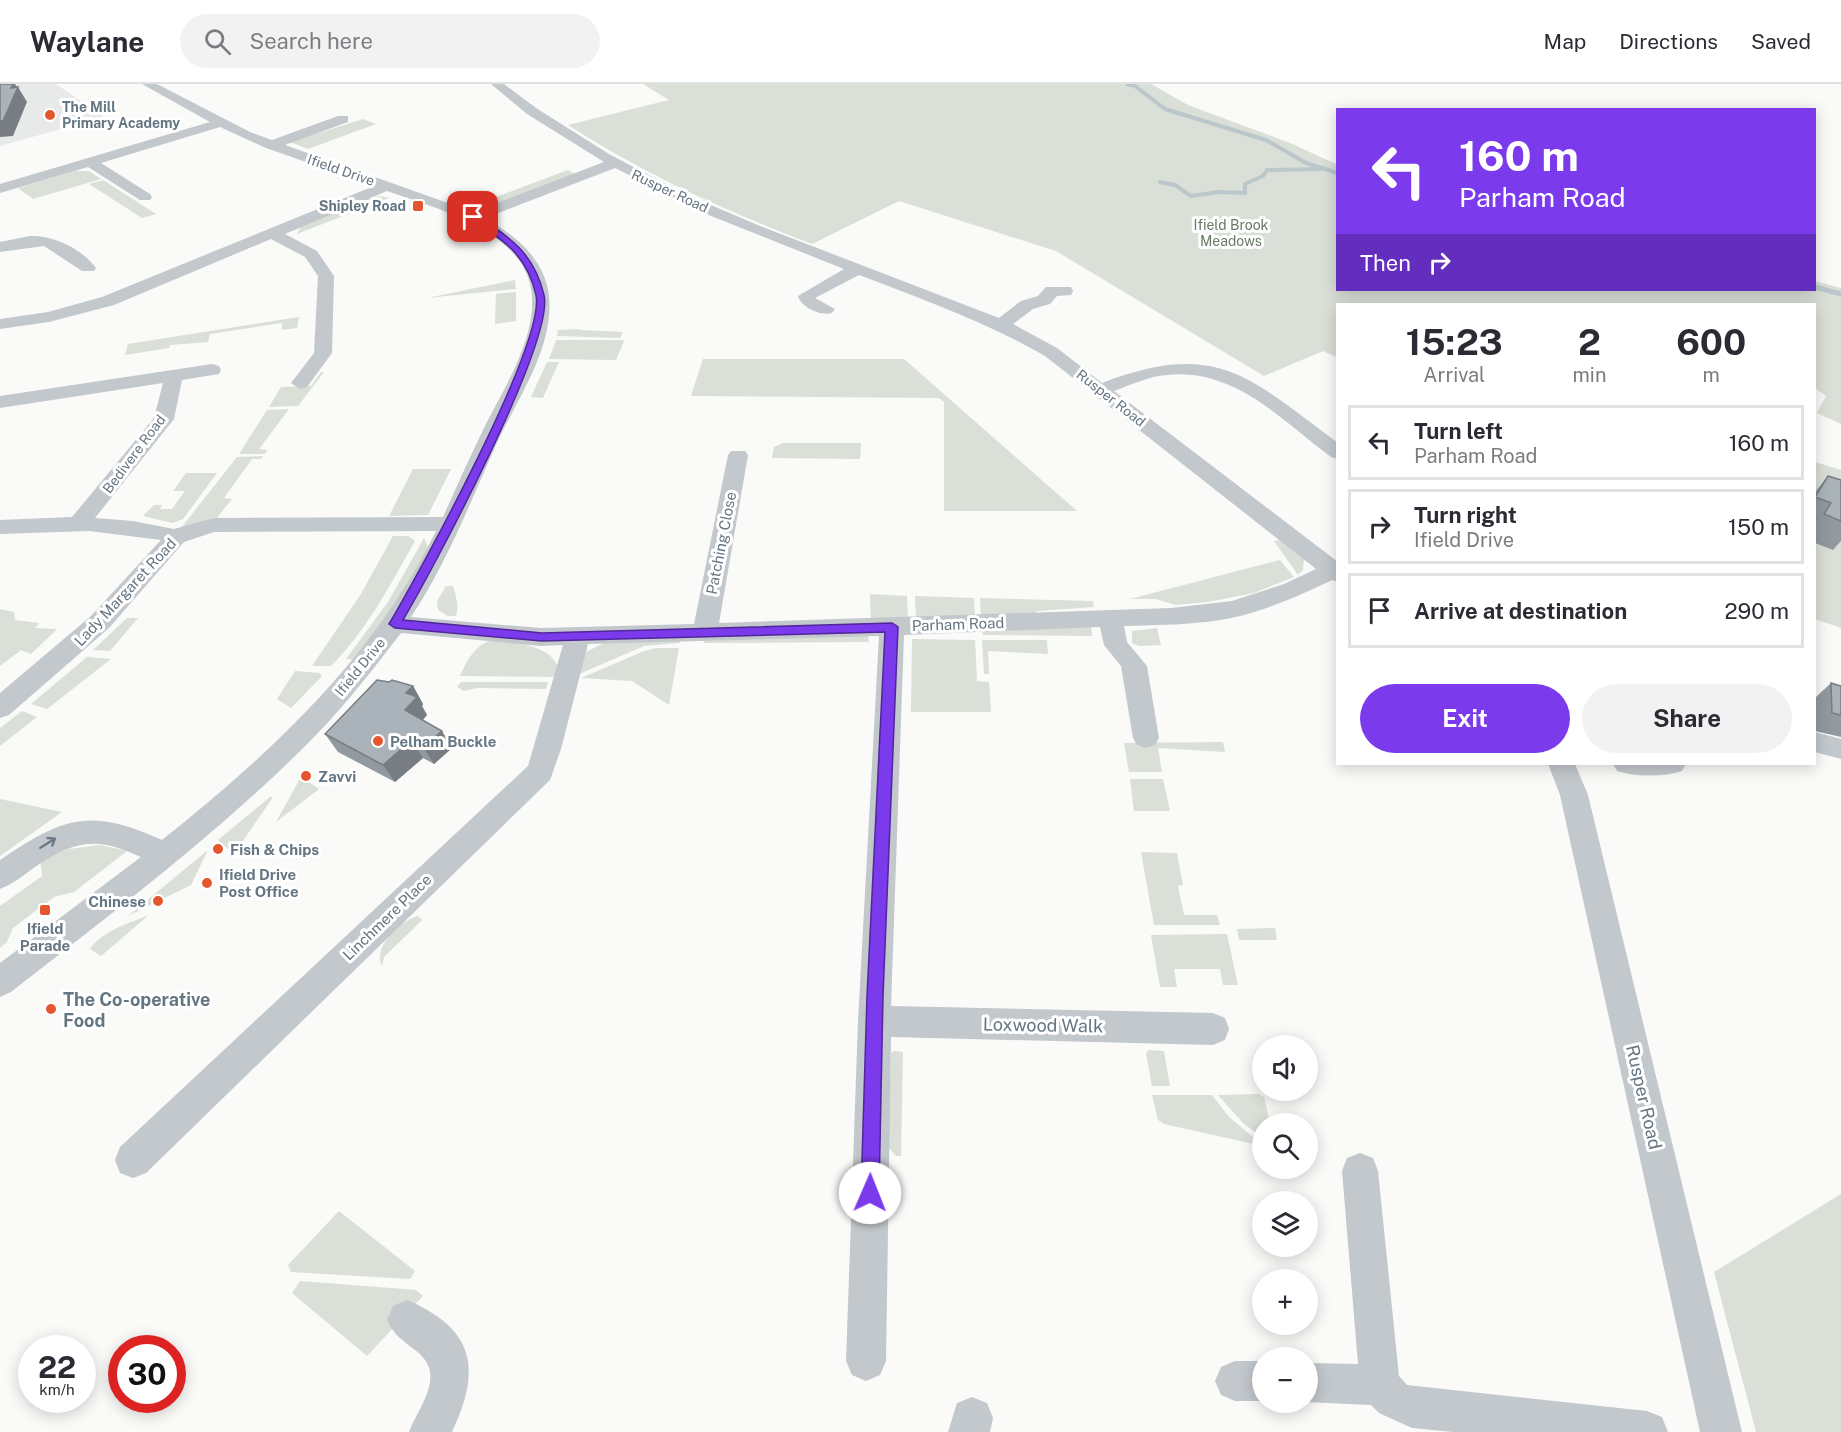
<!DOCTYPE html>
<meta charset="utf-8">
<style>
:root{--surface:#fff;--page:#f2f2f3;--text:#2b2b33;--muted:#7c7c81;--line:#e1e1e2;--accent:#7c3aed}
body{margin:0;font-family:"Public Sans",sans-serif;background:var(--page);color:var(--text);height:100vh;display:flex;flex-direction:column;font-size:22px;white-space:nowrap}
*{box-sizing:border-box;margin:0}
p{font-size:20px;color:var(--muted)}
.icon{flex:none;width:33px;height:33px;fill:none;stroke:currentColor;stroke-width:2;stroke-linecap:round;stroke-linejoin:round}
.map{position:relative;flex:1;overflow:hidden}
.details{position:absolute;left:1336px;top:219px;width:480px;height:462px;display:flex;flex-direction:column;background:var(--surface);border-radius:0px;box-shadow:0 3px 15px #0003}
.details>*{flex:none}
.hud{position:absolute;left:1336px;top:24px;width:480px;height:183px;border-radius:0px;box-shadow:0 3px 15px #0003;background:#7c3aed;color:#fff;overflow:hidden}
.tools{position:absolute;left:1252px;top:951px;display:grid;gap:12px}
.tools a{display:grid;place-items:center;width:66px;height:66px;border-radius:50%;background:var(--surface);box-shadow:0 3px 15px #0003;font-size:30px}
.speed{position:absolute;left:18px;top:1251px;display:flex;gap:12px;font-size:30px;font-weight:700;text-align:center}
.speed>*{display:grid;place-content:center;width:78px;height:78px;border-radius:50%;background:var(--surface);box-shadow:0 3px 15px #0003;line-height:1}
.speed small{font-size:15px;font-weight:400}
.speed .limit{border:9px solid #d22;background:#fff;color:#111}
.pin{position:absolute;display:grid;place-items:center;width:51px;height:51px;color:#fff;margin:-26px;border-radius:12px;box-shadow:0 3px 9px #0006}
.me{position:absolute;width:66px;margin:-33px;rotate:1deg;stroke-linejoin:round;filter:drop-shadow(0 0 4px #0008)}
.turn{display:flex;align-items:center;gap:21px;height:126px;padding:0 24px;font-size:27px}
.turn .icon{width:78px;height:78px;stroke-width:2.5}
.turn b{display:block;font-size:42px;line-height:51px}
.then{display:flex;align-items:center;height:57px;padding:0 24px;background:#0003;gap:12px;font-size:22px}
.eta{display:flex;justify-content:space-evenly;align-items:center;height:102px;text-align:center}
.eta b{font-size:36px;font-weight:700;line-height:42px}
.cta{display:flex;gap:12px;margin-top:auto;padding:12px 24px}
.cta a{flex:1;height:69px;border-radius:36px;background:var(--accent);color:#fff;font-size:24px;font-weight:700;line-height:69px;text-align:center}
.cta a+a{background:var(--page);color:var(--text)}
ul{padding:0;list-style:none}
li{display:flex;align-items:center;gap:18px;height:75px;margin:0 12px 9px;padding:0 12px;border:3px solid var(--line);border-radius:0px}
li div{flex:1}
li b{display:block;font-size:22px}
li em{font-style:normal}
header{display:flex;align-items:center;gap:36px;box-sizing:border-box;height:84px;padding:0 30px;background:var(--surface);border-bottom:2px solid var(--line)}
header strong{font-size:28px}
nav{display:flex;gap:33px;margin-inline-start:auto;font-size:21px}
.search{width:420px;height:54px;background:var(--page);display:flex;align-items:center;gap:15px;box-sizing:border-box;padding:0 21px;border-radius:33px;color:var(--muted);font-size:22px}
.map>svg:first-child{display:block}
</style>
<header>
<strong>Waylane</strong>
<div class="search"><svg class="icon" aria-label="search" viewBox="0 0 24 24"><circle cx="10" cy="10" r="6"/><path d="M15 15l6 6"/></svg>Search here</div>
<nav><a>Map</a><a>Directions</a><a>Saved</a></nav>
</header>
<div class="map">
<svg width="1841" height="1348" viewBox="0 0 1841 1348">
<rect width="100%" height="100%" fill="#fafaf8"/>
<polygon fill="#e8e9e9" points="0,0 56,0 104,33 0,62"/>
<g fill="#dadfd7">
<path d="M 643,0 L 1151,0 L 1188,21 L 1290,59 L 1338,81 L 1338,206 L 1815,206 L 1815,197 L 1841,204 L 1841,340 L 1817,329 L 1826,312 L 1815,304 L 1815,220 L 1338,220 L 1338,274 L 1323,267 L 1264,292 L 1056,167 L 899,117 L 812,160 C 726,127 645,91 568,41 L 669,16 Z"/>
<polygon points="363,35 376,40 308,65 290,58"/>
<polygon points="568,86 574,90 490,122 472,122"/>
<polygon points="75,87 89,87 101,95 33,115 18,104"/>
<polygon points="103,96 156,130 142,134 89,100"/>
<polygon points="381,112 389,114 297,150 301,143 371,113"/>
<polygon points="515,196 516,205 427,214"/>
<polygon points="516,208 516,237 495,240 496,210"/>
<polygon points="299,233 297,244 282,246 282,239 210,250 208,258 170,261 169,264 125,271 128,260"/>
<polygon points="580,245 580,246 623,248 620,254 557,252 558,246"/>
<polygon points="556,256 622,256 624,257 616,276 549,275"/>
<polygon points="703,275 904,275 1077,427 944,427 944,318 939,314 691,312"/>
<polygon points="547,278 559,278 543,314 531,313"/>
<polygon points="321,288 324,288 298,322 269,323 281,303 311,302"/>
<polygon points="289,325 259,365 267,366 265,370 239,370 267,326"/>
<polygon points="783,359 861,359 860,375 772,374 774,363"/>
<polygon points="263,372 261,375 252,375 224,414 232,415 216,435 181,444 237,373"/>
<polygon points="1815,378 1841,386 1841,544 1815,535"/>
<polygon points="413,385 451,385 428,431 389,432"/>
<polygon points="186,389 217,389 183,435 172,439 143,432 154,421 162,421 160,425 172,425 185,407 173,407"/>
<path d="M 393,452 L 408,452 L 415,457 C 390,501 367,546 331,582 L 312,582 L 361,510 Z"/>
<polygon points="424,454 428,463 413,493 356,576 346,575 388,518"/>
<polygon points="1280,456 1304,475 1303,486 1298,491 1274,457"/>
<polygon points="1280,476 1294,493 1254,509 1208,518 1176,521 1155,515 1130,515"/>
<path d="M 446,502 L 453,502 C 456,512 459,522 456,532 L 448,532 L 438,526 L 437,517 Z"/>
<polygon points="870,510 907,512 908,536 871,537"/>
<polygon points="915,512 974,514 975,533 916,535"/>
<polygon points="980,514 1093,517 1094,523 1038,527 1031,531 981,532"/>
<polygon points="0,525 14,528 15,536 39,539 35,544 57,545 31,570 21,566 0,582"/>
<polygon points="127,534 138,534 110,567 93,566"/>
<polygon points="1091,543 1092,552 983,551 982,544"/>
<polygon points="1157,544 1161,561 1139,562 1132,559 1132,547"/>
<polygon points="844,551 868,552 869,558 704,559 704,554"/>
<polygon points="681,554 680,559 644,562 577,591 586,568 604,559"/>
<polygon points="912,555 975,556 977,597 989,598 991,628 911,628"/>
<path d="M 494,556 C 517,559 561,562 559,593 L 460,592 C 467,576 476,559 494,556 Z"/>
<polygon points="982,556 1047,556 1048,570 988,567 989,590 984,590"/>
<polygon points="656,564 679,564 669,621 632,597 581,594 644,567"/>
<polygon points="87,573 111,575 47,625 31,620"/>
<polygon points="295,587 320,589 322,592 291,624 277,615"/>
<polygon points="461,598 548,598 546,605 477,604 464,607 457,603"/>
<polygon points="22,627 37,633 0,662 0,644"/>
<polygon points="1223,658 1225,668 1158,664 1162,688 1129,688 1124,659"/>
<polygon points="301,693 319,705 276,738"/>
<polygon points="1130,695 1163,695 1170,727 1134,727"/>
<polygon points="270,713 273,713 234,770 218,756"/>
<polygon points="0,715 62,728 0,772"/>
<polygon points="100,761 127,767 74,808 54,813 13,844 7,858 0,864 0,822 42,792 40,775 69,765"/>
<polygon points="208,766 191,801 128,832"/>
<polygon points="1141,768 1177,769 1183,801 1178,802 1184,831 1217,831 1220,841 1154,841"/>
<path d="M 149,831 L 101,872 L 90,865 C 102,847 130,839 149,831 Z"/>
<path d="M 418,832 L 422,836 L 384,873 L 382,882 C 372,863 401,836 418,832 Z"/>
<polygon points="1275,844 1277,856 1239,856 1237,845"/>
<polygon points="1227,850 1238,901 1223,901 1220,885 1174,885 1177,903 1160,903 1151,851"/>
<polygon points="1148,966 1164,967 1170,1002 1152,1002 1146,970"/>
<polygon points="894,967 903,968 901,1072 896,1072 888,1063 891,969"/>
<polygon points="1258,1010 1264,1013 1270,1039 1263,1040 1263,1054 1243,1039 1218,1011"/>
<polygon points="1152,1011 1212,1011 1229,1033 1260,1059 1258,1061 1164,1040 1158,1036"/>
<polygon points="1841,1110 1841,1348 1756,1348 1714,1188"/>
<polygon points="339,1127 415,1187 410,1195 291,1188 288,1181"/>
<polygon points="300,1197 416,1206 423,1212 367,1272 292,1209"/>
</g>
<g fill="none" stroke-linecap="round" stroke-linejoin="round">
<g stroke="#bbc7cb" stroke-width="4">
<polyline points="1127,0 1135,2 1165,25 1266,56 1306,79 1338,89"/>
<polyline points="1160,98 1175,101 1191,112 1218,108 1245,109 1245,100 1263,92 1267,86 1320,85"/>
</g>
<polyline stroke="#bbc7cb" stroke-width="5" points="1815,203 1841,210"/>
<g fill="#c3c8cc" fill-rule="evenodd">
<path d="M 142,0 L 157,0 L 250,48 L 272,56 L 338,32 L 348,32 L 348,38 L 285,61 L 473,128 L 604,78 L 527,30 L 491,0 L 504,0 L 536,24 L 609,70 L 683,109 L 760,142 L 999,234 L 1021,217 L 1038,212 L 1046,203 L 1071,203 L 1073,207 L 1071,211 L 1057,212 L 1050,220 L 1033,225 L 1013,240 L 1057,264 L 1102,299 C 1217,255 1249,293 1338,359 L 1338,375 L 1331,373 C 1282,336 1234,284 1167,291 C 1149,292 1131,301 1114,307 L 1338,478 L 1338,498 L 1332,496 C 1301,511 1269,525 1236,533 C 1200,541 1160,541 1124,542 L 1127,558 L 1147,582 L 1159,654 L 1155,661 L 1146,664 L 1137,661 L 1133,654 L 1121,582 L 1104,561 L 1100,543 L 904,551 L 891,922 L 1213,929 L 1225,934 L 1229,945 L 1225,956 L 1213,961 L 891,953 L 886,1277 L 880,1291 L 866,1297 L 852,1291 L 846,1277 L 858,937 L 879,552 L 588,560 L 561,665 L 550,696 L 146,1089 L 133,1094 L 120,1089 L 115,1076 L 120,1063 L 528,682 L 563,561 L 541,562 L 401,549 C 374,584 347,619 317,650 C 223,746 116,826 11,908 L 0,913 L 0,879 L 141,773 C 94,751 73,757 32,785 C 22,793 12,800 0,805 L 0,776 C 63,733 90,723 162,756 C 271,669 374,574 436,447 L 214,448 L 184,458 L 109,544 L 9,631 L 0,634 L 0,609 L 91,532 L 161,456 L 89,447 L 0,450 L 0,436 L 72,433 L 154,334 L 163,299 L 0,324 L 0,312 L 212,280 L 219,282 L 221,286 L 219,290 L 182,296 L 174,335 L 95,434 L 133,437 L 174,445 L 214,434 L 443,433 C 456,404 469,375 483,346 C 508,295 563,217 510,166 C 477,134 429,122 387,107 L 285,150 L 317,167 L 334,192 L 332,269 L 307,303 L 300,305 L 291,299 L 314,269 L 318,192 L 305,173 L 271,155 L 114,221 L 49,238 L 0,245 L 0,235 L 48,228 L 102,213 L 374,102 L 266,64 L 220,43 L 101,79 L 150,110 L 152,113 L 150,116 L 140,116 L 88,83 L 0,109 L 0,100 L 210,38 ZM 615,84 L 711,132 L 844,185 L 798,212 C 802,224 820,232 832,229 L 835,225 L 815,214 L 859,191 C 922,215 986,238 1045,272 L 1316,485 L 1284,500 L 1232,517 L 1171,524 L 719,539 L 748,371 L 745,367 L 731,367 L 728,371 L 694,540 L 541,544 L 411,533 C 447,479 470,419 496,361 C 517,315 554,265 549,212 C 545,175 515,151 485,134 Z"/>
<path d="M 30,152 C 54,151 82,165 96,184 L 94,187 L 82,187 L 44,162 L 0,168 L 0,158 Z"/>
<polygon points="1815,648 1841,655 1841,675 1815,668"/>
<polygon points="1548,680 1575,680 1588,711 1742,1348 1700,1348 1560,711"/>
<path d="M 1613,680 L 1686,680 L 1682,687 C 1663,693 1636,693 1617,687 Z"/>
<polygon points="1360,1069 1373,1074 1378,1087 1399,1292 1407,1301 1647,1327 1662,1333 1668,1348 1453,1348 1412,1344 1379,1329 1371,1321 1306,1318 1308,1279 1358,1280 1342,1087 1347,1074"/>
<path d="M 407,1216 C 475,1245 482,1285 452,1348 L 409,1348 C 421,1319 447,1290 415,1266 C 402,1256 394,1251 387,1236 L 393,1222 Z"/>
<polygon points="1235,1277 1263,1277 1263,1317 1235,1317 1221,1311 1215,1297 1221,1283"/>
<polygon points="972,1313 987,1319 993,1334 990,1348 948,1348 957,1319"/>
</g>
</g>
<g fill="#929a9f">
<polygon points="1828,392 1841,396 1841,457 1833,466 1815,459 1815,408"/>
<polygon points="1831,599 1841,602 1841,653 1815,647 1815,614"/>
<polygon points="413,602 423,620 422,622 427,631 423,636 452,664 434,680 423,674 395,698 338,668 325,650"/>
</g>
<g fill="#777d82">
<polygon points="13,0 15,0 18,5 18,3 27,18 13,52 0,53 0,37"/>
<polygon points="413,602 423,620 422,622 427,631 415,644 405,626 406,609"/>
<polygon points="442,647 452,664 434,680 423,663"/>
<polygon points="412,656 423,674 395,698 383,681"/>
</g>
<g fill="#aab3b9" stroke="#777d82" stroke-width="1.5">
<polygon points="0,0 13,0 11,4 18,3 3,37 0,37"/>
<polygon points="1828,392 1841,396 1841,437 1824,430 1831,419 1815,413"/>
<polygon points="377,596 389,598 392,596 413,602 406,609 417,613 405,626 442,647 423,663 412,656 383,681 325,650"/>
<polygon points="1831,599 1841,602 1841,631 1832,629"/>
</g>
<defs><path id="oneway-shaft" d="M-6 0H5M1.5-3L5.5 0L1.5 3" fill="none" stroke-width="1.6" stroke-linecap="round" stroke-linejoin="round" transform="scale(1.5)"/></defs>
<use stroke="#6a7a87" href="#oneway-shaft" transform="translate(48 759) rotate(-32)"/>
<path fill="#7c3aed" stroke="#51269a" stroke-width="1.5" d="M 470,131 L 476,131 C 510,153 534,169 544,211 C 555,257 432,487 403,536 L 542,549 L 892,539 L 898,543 L 883,912 L 879,1109 L 876,1116 L 870,1119 L 863,1116 L 861,1109 L 867,912 L 885,548 L 542,557 L 395,544 L 389,540 C 419,489 546,259 536,211 C 527,171 503,155 470,135 Z"/>
<g fill="#e4572e" stroke="#fff" stroke-width="2">
<circle cx="50" cy="31" r="6"/>
<rect x="412" y="116" width="12" height="12" rx="3"/>
<circle cx="378" cy="657" r="6"/>
<circle cx="306" cy="692" r="6"/>
<circle cx="218" cy="765" r="6"/>
<circle cx="207" cy="799" r="6"/>
<circle cx="158" cy="817" r="6"/>
<rect x="39" y="820" width="12" height="12" rx="3"/>
<circle cx="51" cy="925" r="6"/>
</g>
<g text-anchor="middle" dominant-baseline="central" stroke-width="6" stroke-linejoin="round" paint-order="stroke">
<g font-size="14" font-weight="bold" fill="#657683" stroke="#fff" text-anchor="start">
<text x="62" y="23">The Mill<tspan x="62" dy="16">Primary Academy</tspan></text>
<text x="406" y="122" text-anchor="end">Shipley Road</text>
</g>
<g font-size="14" fill="#657683" stroke="#fff">
<text transform="translate(341 86) rotate(19)">Ifield Drive</text>
<text transform="translate(670 107) rotate(25)">Rusper Road</text>
<text transform="translate(1111 314) rotate(38)">Rusper Road</text>
<text transform="translate(134 370) rotate(-53)">Bedivere Road</text>
<text transform="translate(360 583) rotate(-51)">Ifield Drive</text>
</g>
<g font-size="14" fill="#687a64" stroke="#fff">
<text x="1231" y="141">Ifield Brook<tspan x="1231" dy="16">Meadows</tspan></text>
</g>
<g font-size="15" fill="#657683" stroke="#fff">
<text transform="translate(721 459) rotate(-79)">Patching Close</text>
<text transform="translate(125 508) rotate(-47)">Lady Margaret Road</text>
<text transform="translate(958 540) rotate(-2)">Parham Road</text>
<text transform="translate(387 833) rotate(-44)">Linchmere Place</text>
</g>
<g font-size="15" font-weight="bold" fill="#657683" stroke="#fff" text-anchor="start">
<text x="390" y="657">Pelham Buckle</text>
<text x="318" y="692">Zavvi</text>
<text x="230" y="765">Fish &amp; Chips</text>
<text x="219" y="790">Ifield Drive<tspan x="219" dy="17">Post Office</tspan></text>
<text x="146" y="817" text-anchor="end">Chinese</text>
<text x="45" y="844" text-anchor="middle">Ifield<tspan x="45" dy="17">Parade</tspan></text>
</g>
<g font-size="18" font-weight="bold" fill="#657683" stroke="#fff" text-anchor="start">
<text x="63" y="915">The Co-operative<tspan x="63" dy="21">Food</tspan></text>
</g>
<g font-size="18" fill="#657683" stroke="#fff">
<text transform="translate(1043 941) rotate(1)">Loxwood Walk</text>
<text transform="translate(1644 1013) rotate(77)">Rusper Road</text>
</g>
</g>
</svg>
<div class="tools">
<a><svg class="icon" aria-label="sound" viewBox="0 0 24 24"><path d="M4 9h4l5-4v14l-5-4H4zM17 9q2 3 0 6"/></svg></a>
<a><svg class="icon" aria-label="search" viewBox="0 0 24 24"><circle cx="10" cy="10" r="6"/><path d="M15 15l6 6"/></svg></a>
<a><svg class="icon" aria-label="layers" viewBox="0 0 24 24"><path d="M12 4l9 5-9 5-9-5zM3 14l9 5 9-5"/></svg></a>
<a>+</a>
<a>−</a>
</div>
<div class="speed"><div>22<small>km/h</small></div><div class="limit">30</div></div>
<div class="pin" style="left:473px;top:133px;background:#d93025"><svg class="icon" aria-label="arrive" viewBox="0 0 24 24"><path d="M6 21V4h12l-3 4 3 4H6"/></svg></div>
<svg class="me" style="left:870px;top:1109px" viewBox="-20 -20 40 40"><circle r="19" fill="#fff"/><path d="M0-13L10 11 0 6-10 11z" fill="#7c3aed"/></svg>
<div class="hud">
<div class="turn"><svg class="icon" aria-label="left" viewBox="0 0 24 24"><path d="M17 20v-9H6M10 6l-5 5 5 5"/></svg><div><b>160 m</b>Parham Road</div></div>
<div class="then">Then<svg class="icon" aria-label="right" viewBox="0 0 24 24"><path d="M7 20v-9h11M14 6l5 5-5 5"/></svg></div>
</div>
<section class="details">
<div class="eta">
<div><b>15:23</b><p>Arrival</p></div>
<div><b>2</b><p>min</p></div>
<div><b>600</b><p>m</p></div>
</div>
<ul>
<li><svg class="icon" aria-label="left" viewBox="0 0 24 24"><path d="M17 20v-9H6M10 6l-5 5 5 5"/></svg><div><b>Turn left</b><p>Parham Road</p></div><em>160 m</em></li>
<li><svg class="icon" aria-label="right" viewBox="0 0 24 24"><path d="M7 20v-9h11M14 6l5 5-5 5"/></svg><div><b>Turn right</b><p>Ifield Drive</p></div><em>150 m</em></li>
<li><svg class="icon" aria-label="arrive" viewBox="0 0 24 24"><path d="M6 21V4h12l-3 4 3 4H6"/></svg><div><b>Arrive at destination</b></div><em>290 m</em></li>
</ul>
<div class="cta"><a>Exit</a><a>Share</a></div>
</section>
</div>
